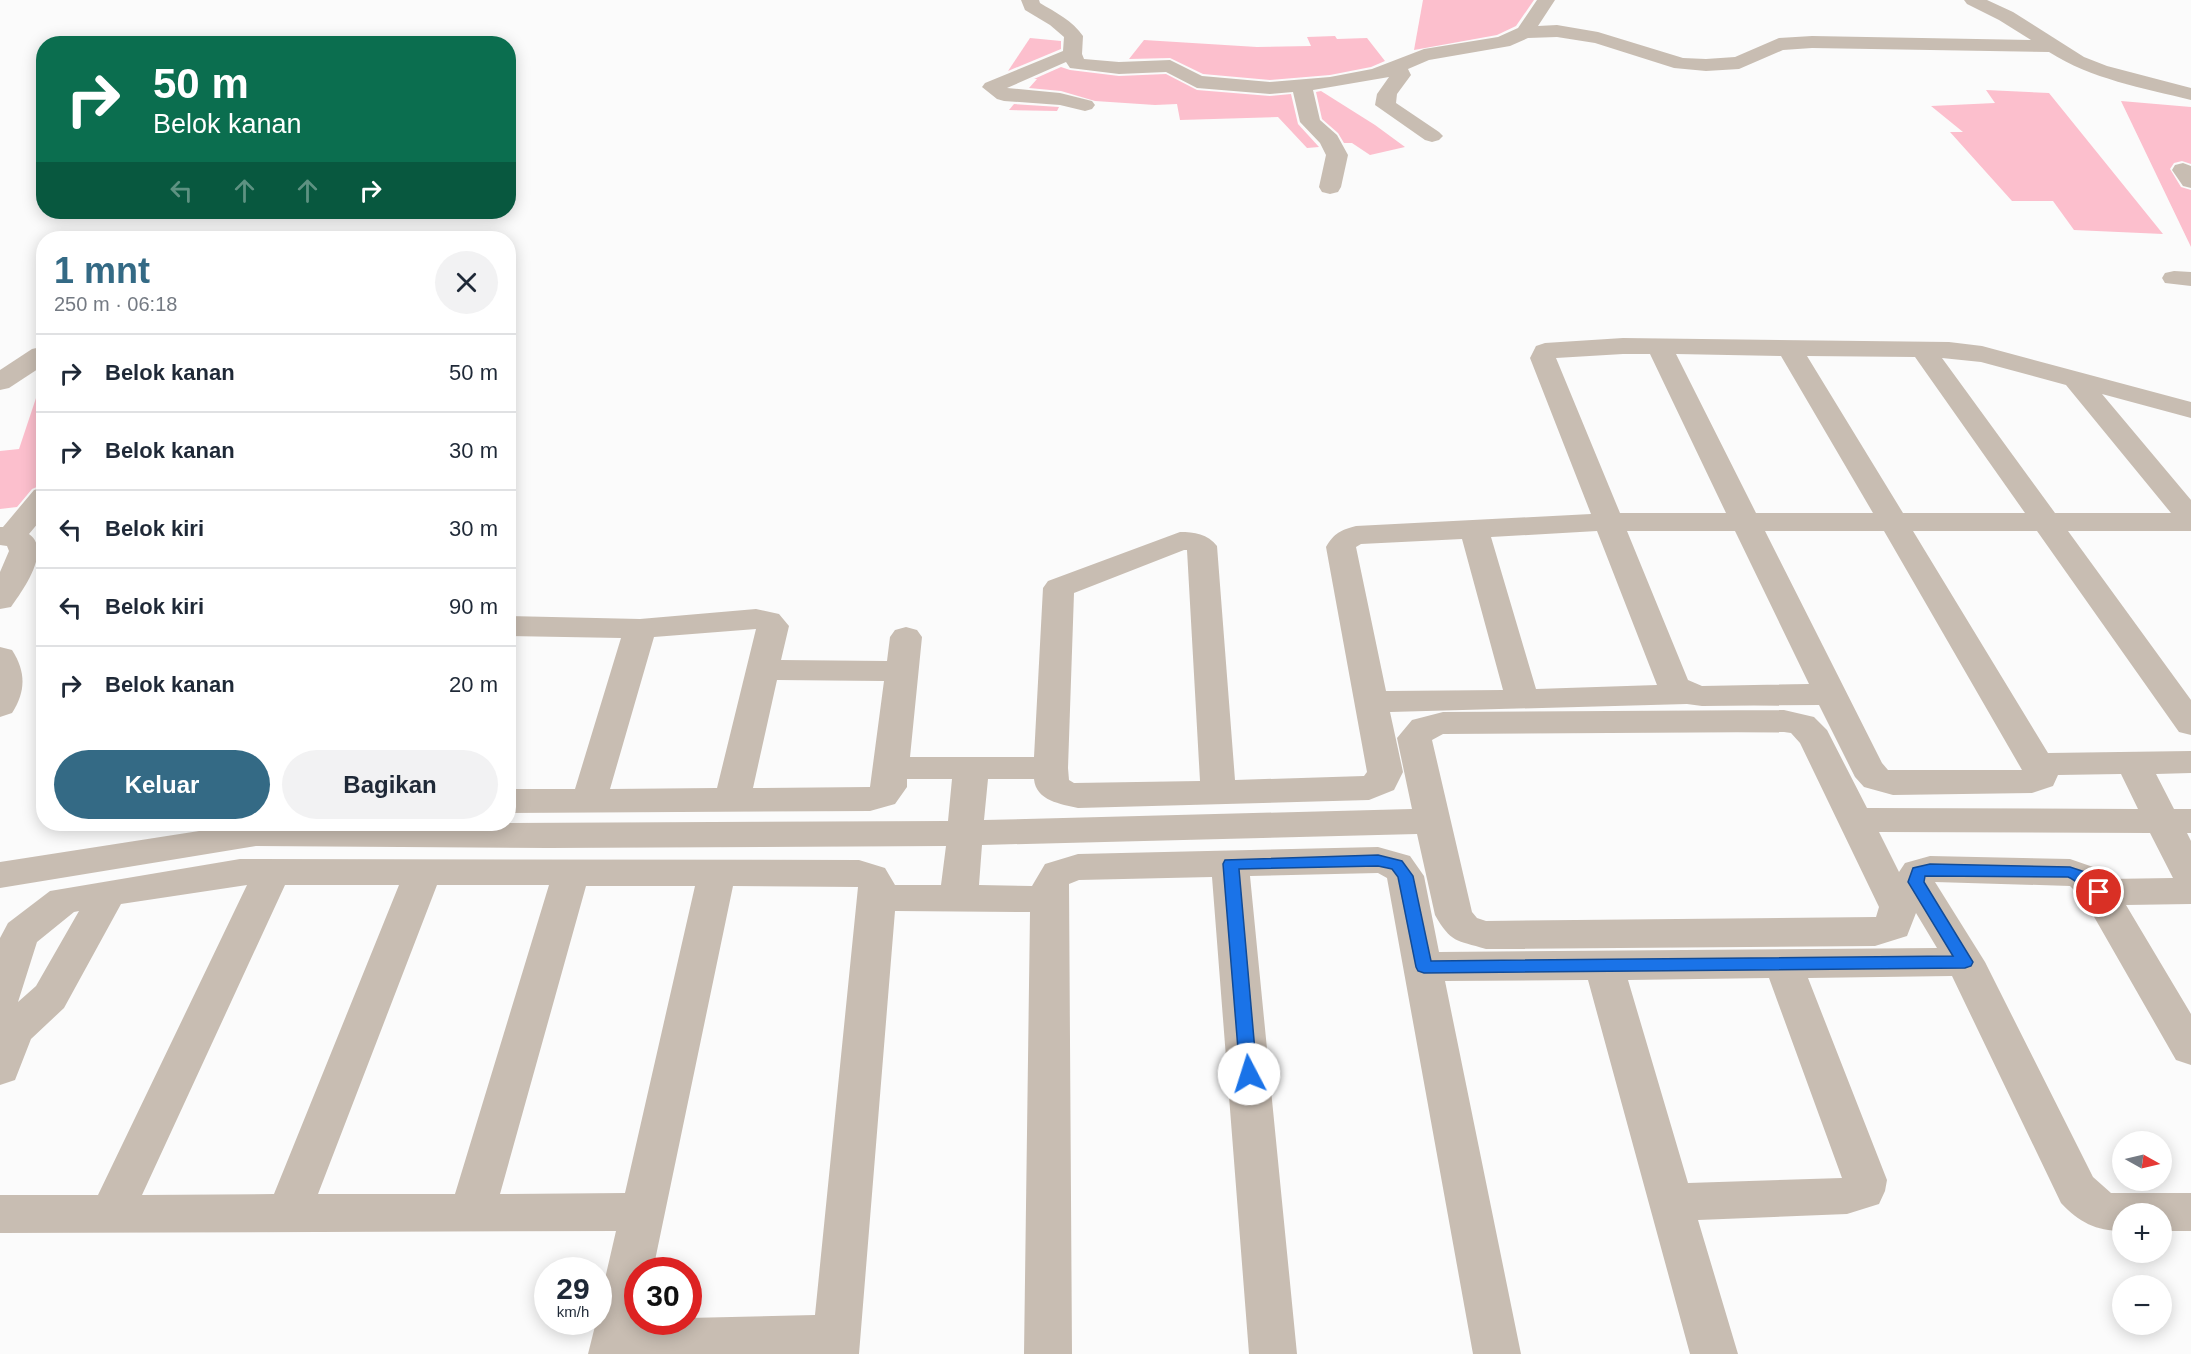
<!DOCTYPE html>
<html lang="id">
<meta charset="utf-8">
<style>
:root{--surface:#fff;--page:#f2f2f3;--text:#1f2937;--muted:#747a83;--line:#e0e1e3;--accent:#346a85}
body{margin:0;font-family:Helvetica,sans-serif;background:var(--page);color:var(--text);height:100vh;display:flex;flex-direction:column;font-size:22px;white-space:nowrap}
*{box-sizing:border-box;margin:0}
p{font-size:20px;color:var(--muted)}
.icon{flex:none;width:33px;height:33px;fill:none;stroke:currentColor;stroke-width:2;stroke-linecap:round;stroke-linejoin:round}
.map{position:relative;flex:1;overflow:hidden}
.details{position:absolute;left:36px;top:231px;width:480px;height:600px;display:flex;flex-direction:column;background:var(--surface);border-radius:24px;box-shadow:0 3px 15px #0003}
.details>*{flex:none}
.top-card{position:absolute;left:36px;top:36px;width:480px;height:183px;border-radius:24px;box-shadow:0 3px 15px #0003;background:#0b6e4f;color:#fff;overflow:hidden}
.needle{width:39px;rotate:98deg}
.fabs{position:absolute;left:2112px;top:1131px;display:grid;gap:12px}
.fabs a{display:grid;place-items:center;width:60px;height:60px;border-radius:50%;background:var(--surface);box-shadow:0 3px 15px #0003;font-size:30px}
.speed{position:absolute;left:534px;top:1257px;display:flex;gap:12px;font-size:30px;font-weight:700;text-align:center}
.speed>*{display:grid;place-content:center;width:78px;height:78px;border-radius:50%;background:var(--surface);box-shadow:0 3px 15px #0003;line-height:1}
.speed small{font-size:15px;font-weight:400}
.speed .limit{border:9px solid #d22;background:#fff;color:#111}
.pin{position:absolute;display:grid;place-items:center;width:51px;height:51px;color:#fff;margin:-26px;border:3px solid #fff;border-radius:50%;box-shadow:0 2px 6px #0007}
.me{position:absolute;width:66px;margin:-33px;rotate:355deg;stroke-linejoin:round;filter:drop-shadow(0 0 4px #0008)}
.turn{display:flex;align-items:center;gap:21px;height:126px;padding:0 18px;font-size:27px}
.turn .icon{width:78px;height:78px;stroke-width:2.5}
.turn b{display:block;font-size:42px;line-height:51px}
.lanes{display:flex;align-items:center;height:57px;padding:0 18px;background:#0003;justify-content:center;gap:30px;direction:ltr}
.lanes .off{opacity:.35}
.round{display:grid;place-items:center;flex:none;width:63px;height:63px;border-radius:32px;background:var(--page)}
.overview{display:flex;align-items:center;justify-content:space-between;height:102px;padding:0 18px}
h1{font-size:36px;font-weight:600;line-height:45px;color:var(--accent)}
.action{display:flex;gap:12px;margin-top:auto;padding:12px 18px}
.action a{flex:1;height:69px;border-radius:36px;background:var(--accent);color:#fff;font-size:24px;font-weight:600;line-height:69px;text-align:center}
.action a+a{background:var(--page);color:var(--text)}
ul{padding:0;list-style:none}
li{display:flex;align-items:center;gap:18px;height:78px;padding:0 18px;border-top:2px solid var(--line)}
li div{flex:1}
li b{display:block;font-size:22px}
li em{font-style:normal}
.map>svg:first-child{display:block}
</style>
<div class="map">
<svg width="2191" height="1354" viewBox="0 0 2191 1354">
<rect width="100%" height="100%" fill="#fbfbfb"/>
<g fill="#fcbfcd">
<polygon points="1423,0 1534,0 1516,26 1497,35 1414,50"/>
<polygon points="1335,36 1337,39 1367,38 1385,61 1371,67 1330,75 1270,80 1203,74 1170,58 1129,59 1144,40 1257,47 1311,46 1307,37"/>
<polygon points="1030,38 1061,41 1061,49 1008,71"/>
<polygon points="1061,67 1070,70 1119,76 1166,74 1197,90 1270,96 1291,94 1298,124 1319,147 1307,148 1278,117 1180,120 1177,104 1155,105 1095,101 1061,91 1029,88 1037,79 1034,79"/>
<polygon points="1986,90 2049,93 2163,234 2074,230 2053,201 2012,201 1950,132 1963,132 1931,106 1995,103"/>
<polygon points="1321,91 1375,125 1405,147 1370,155 1352,143 1344,143 1338,133 1322,119 1316,92"/>
<polygon points="2121,101 2191,107 2191,164 2182,161 2174,163 2170,169 2181,187 2191,190 2191,247"/>
<polygon points="1014,104 1059,107 1057,111 1009,110"/>
<polygon points="39,389 44,390 44,484 32,489 17,507 0,509 0,451 19,449"/>
</g>
<g fill="none" stroke-linecap="round" stroke-linejoin="round">
<g fill="#c8bdb2" fill-rule="evenodd">
<path d="M 1021,0 L 1039,0 L 1040,3 C 1055,12 1073,21 1083,36 L 1082,54 L 1084,59 L 1119,62 L 1170,60 L 1202,76 L 1270,82 L 1330,77 L 1372,69 L 1424,49 L 1498,37 L 1518,28 L 1537,0 L 1555,0 L 1538,26 L 1557,25 L 1598,32 L 1683,58 L 1706,59 L 1735,57 L 1779,38 L 1812,36 L 2031,40 L 1999,20 L 1967,4 L 1964,0 L 1987,0 L 2013,12 L 2084,57 L 2107,66 L 2191,88 L 2191,100 C 2143,88 2091,79 2049,52 L 1812,48 L 1783,50 L 1739,69 L 1706,71 L 1674,68 L 1595,43 L 1557,37 L 1528,38 L 1510,46 L 1429,60 L 1408,69 L 1411,75 L 1397,94 L 1396,103 L 1439,132 L 1443,136 L 1439,140 L 1432,142 L 1425,140 L 1375,105 L 1377,94 L 1389,77 L 1313,90 L 1320,120 L 1337,135 L 1348,155 L 1341,187 L 1338,192 L 1330,194 L 1322,192 L 1319,187 L 1326,155 L 1320,143 L 1300,122 L 1293,92 L 1270,94 L 1197,88 L 1166,72 L 1119,74 L 1070,68 L 1066,62 L 1007,88 L 1060,93 L 1092,101 L 1095,105 L 1092,109 L 1085,111 L 1060,105 L 1004,101 L 997,99 L 982,87 L 985,83 L 1063,51 L 1064,37 L 1050,25 L 1025,10 Z"/>
<polygon points="2183,163 2191,166 2191,188 2183,186 2172,170 2175,165"/>
<polygon points="2174,271 2191,272 2191,286 2165,283 2162,278 2165,273"/>
<path d="M 1623,338 L 1949,342 L 1982,346 L 2191,402 L 2191,418 L 2102,394 L 2191,500 L 2191,531 L 2068,531 L 2191,700 L 2191,735 L 2179,732 L 2037,531 L 1913,531 L 2048,753 L 2191,751 L 2191,773 L 2156,774 L 2174,809 L 2191,809 L 2191,833 L 2187,833 L 2191,841 L 2191,904 L 2126,905 L 2191,1014 L 2191,1065 L 2176,1060 L 2085,901 L 2070,886 L 1935,882 L 1985,962 L 2093,1177 L 2111,1193 L 2191,1193 L 2191,1231 L 2162,1231 L 2162,1214 L 2122,1214 L 2122,1231 C 2096,1231 2079,1222 2061,1203 L 1952,976 L 1808,978 L 1887,1180 L 1885,1191 L 1879,1204 L 1847,1214 L 1698,1220 L 1738,1354 L 1690,1354 L 1588,980 L 1445,981 L 1521,1354 L 1473,1354 L 1387,878 L 1378,873 L 1250,876 L 1297,1354 L 1249,1354 L 1212,877 L 1079,880 L 1069,884 L 1072,1354 L 1024,1354 L 1030,912 L 895,911 L 859,1354 L 588,1354 L 596,1322 L 598,1322 L 598,1309 L 616,1231 L 0,1233 L 0,1195 L 98,1195 L 247,885 L 121,904 L 64,1008 L 31,1039 L 15,1080 L 0,1085 L 0,938 L 8,923 L 50,891 L 240,859 L 859,860 L 885,868 L 895,885 L 941,885 L 946,846 L 548,848 L 256,846 L 0,888 L 0,862 L 244,824 L 948,821 L 952,779 L 907,779 L 907,787 L 895,804 L 870,811 L 508,813 L 508,789 L 575,789 L 621,638 L 508,636 L 508,616 L 640,619 L 756,609 L 779,614 L 789,626 L 781,660 L 887,661 L 890,637 L 895,630 L 906,627 L 917,630 L 922,637 L 910,757 L 1034,757 L 1043,588 L 1048,581 L 1180,532 C 1194,532 1208,534 1217,546 L 1235,780 L 1364,776 L 1367,772 L 1326,547 C 1334,533 1341,530 1356,526 L 1591,514 L 1530,358 L 1536,346 L 1545,343 ZM 1623,354 L 1650,354 L 1726,513 L 1620,513 L 1556,358 ZM 1676,354 L 1781,356 L 1873,513 L 1756,513 ZM 1807,356 L 1915,357 L 2025,513 L 1903,513 ZM 1942,358 L 1981,362 L 2066,385 L 2171,513 L 2055,513 ZM 1597,531 L 1657,685 L 1536,689 L 1491,537 ZM 1627,531 L 1735,531 L 1809,684 L 1702,686 L 1688,680 ZM 1765,531 L 1884,531 L 2022,770 L 1888,770 L 1882,763 ZM 1462,539 L 1503,690 L 1386,691 L 1356,547 L 1361,544 ZM 1184,550 L 1187,550 L 1200,781 L 1074,783 L 1069,780 L 1068,768 L 1074,593 ZM 756,629 L 717,788 L 610,789 L 654,637 ZM 777,680 L 884,681 L 870,787 L 753,788 ZM 1687,704 L 1702,706 L 1819,705 L 1855,777 L 1864,787 L 1893,795 L 2032,793 L 2053,786 L 2058,775 L 2121,774 L 2138,809 L 1867,808 L 1827,730 L 1814,717 L 1784,710 L 1443,712 L 1412,720 L 1397,738 L 1412,809 L 984,820 L 988,779 L 1034,779 C 1036,801 1061,804 1078,808 L 1369,800 L 1394,790 L 1403,772 L 1390,712 ZM 1784,732 L 1791,733 L 1800,743 L 1879,907 L 1876,917 L 1486,921 L 1477,918 L 1472,912 L 1432,740 L 1443,734 ZM 1879,832 L 2150,833 L 2173,878 L 2108,879 L 2096,868 L 2070,859 L 1930,856 L 1905,863 L 1899,872 ZM 1417,834 L 1435,915 C 1451,943 1456,940 1486,949 L 1875,946 L 1907,936 L 1916,913 L 1937,948 L 1439,952 L 1424,876 L 1410,856 L 1378,847 L 1078,854 L 1045,864 L 1032,886 L 979,885 L 982,845 ZM 285,885 L 399,885 L 274,1194 L 142,1195 ZM 437,885 L 549,885 L 455,1194 L 318,1194 ZM 586,886 L 695,886 L 625,1193 L 500,1194 ZM 733,886 L 858,887 L 815,1315 L 688,1318 L 688,1322 L 638,1322 L 638,1270 L 653,1270 ZM 79,911 L 36,986 L 18,1002 L 37,942 L 74,912 ZM 1769,978 L 1842,1178 L 1688,1183 L 1628,980 Z"/>
<polygon points="41,347 44,348 44,365 9,388 0,390 0,370 32,349"/>
<path d="M 44,487 L 44,516 L 29,534 C 52,550 23,590 11,607 L 0,609 L 0,572 L 9,551 L 7,546 L 0,545 L 0,527 L 3,527 L 34,490 Z"/>
<path d="M 0,647 L 12,650 C 26,672 26,691 12,713 L 0,717 Z"/>
</g>
</g>
<path fill="#1a73e8" stroke="#114b97" stroke-width="1.5" d="M 1378,855 L 1402,861 L 1413,876 L 1431,961 L 1953,956 L 1908,882 L 1913,868 L 1930,864 L 2070,867 L 2088,873 L 2107,892 L 2105,896 C 2091,900 2081,882 2068,877 L 1925,876 L 1924,882 L 1973,962 L 1971,966 L 1965,968 L 1424,973 L 1418,971 L 1416,967 L 1398,877 L 1392,869 L 1378,866 L 1239,869 L 1257,1074 L 1255,1079 L 1249,1081 L 1243,1079 L 1240,1074 L 1223,864 L 1225,860 Z"/>
</svg>
<div class="fabs">
<a><svg class="needle" viewBox="-14 -14 28 28"><path d="M0-13l5 13h-10z" fill="#e53935"/><path d="M0 13l5-13h-10z" fill="#747a83"/></svg></a>
<a>+</a>
<a>−</a>
</div>
<div class="speed"><div>29<small>km/h</small></div><div class="limit">30</div></div>
<div class="pin" style="left:2099px;top:892px;background:#d93025"><svg class="icon" aria-label="arrive" viewBox="0 0 24 24"><path d="M6 21V4h12l-3 4 3 4H6"/></svg></div>
<svg class="me" style="left:1249px;top:1074px" viewBox="-20 -20 40 40"><circle r="19" fill="#fff"/><path d="M0-13L10 11 0 6-10 11z" fill="#1a73e8"/></svg>
<div class="top-card">
<div class="turn"><svg class="icon" aria-label="right" viewBox="0 0 24 24"><path d="M7 20v-9h11M14 6l5 5-5 5"/></svg><div><b>50 m</b>Belok kanan</div></div>
<div class="lanes"><svg class="icon off" aria-label="left" viewBox="0 0 24 24"><path d="M17 20v-9H6M10 6l-5 5 5 5"/></svg><svg class="icon off" aria-label="ahead" viewBox="0 0 24 24"><path d="M12 20V5M6 11l6-6 6 6"/></svg><svg class="icon off" aria-label="ahead" viewBox="0 0 24 24"><path d="M12 20V5M6 11l6-6 6 6"/></svg><svg class="icon" aria-label="right" viewBox="0 0 24 24"><path d="M7 20v-9h11M14 6l5 5-5 5"/></svg></div>
</div>
<section class="details">
<div class="overview"><div><h1>1 mnt</h1><p>250 m · 06:18</p></div><a class="round"><svg class="icon" aria-label="close" viewBox="0 0 24 24"><path d="M6 6l12 12M18 6L6 18"/></svg></a></div>
<ul>
<li><svg class="icon" aria-label="right" viewBox="0 0 24 24"><path d="M7 20v-9h11M14 6l5 5-5 5"/></svg><div><b>Belok kanan</b></div><em>50 m</em></li>
<li><svg class="icon" aria-label="right" viewBox="0 0 24 24"><path d="M7 20v-9h11M14 6l5 5-5 5"/></svg><div><b>Belok kanan</b></div><em>30 m</em></li>
<li><svg class="icon" aria-label="left" viewBox="0 0 24 24"><path d="M17 20v-9H6M10 6l-5 5 5 5"/></svg><div><b>Belok kiri</b></div><em>30 m</em></li>
<li><svg class="icon" aria-label="left" viewBox="0 0 24 24"><path d="M17 20v-9H6M10 6l-5 5 5 5"/></svg><div><b>Belok kiri</b></div><em>90 m</em></li>
<li><svg class="icon" aria-label="right" viewBox="0 0 24 24"><path d="M7 20v-9h11M14 6l5 5-5 5"/></svg><div><b>Belok kanan</b></div><em>20 m</em></li>
</ul>
<div class="action"><a>Keluar</a><a>Bagikan</a></div>
</section>
</div>
